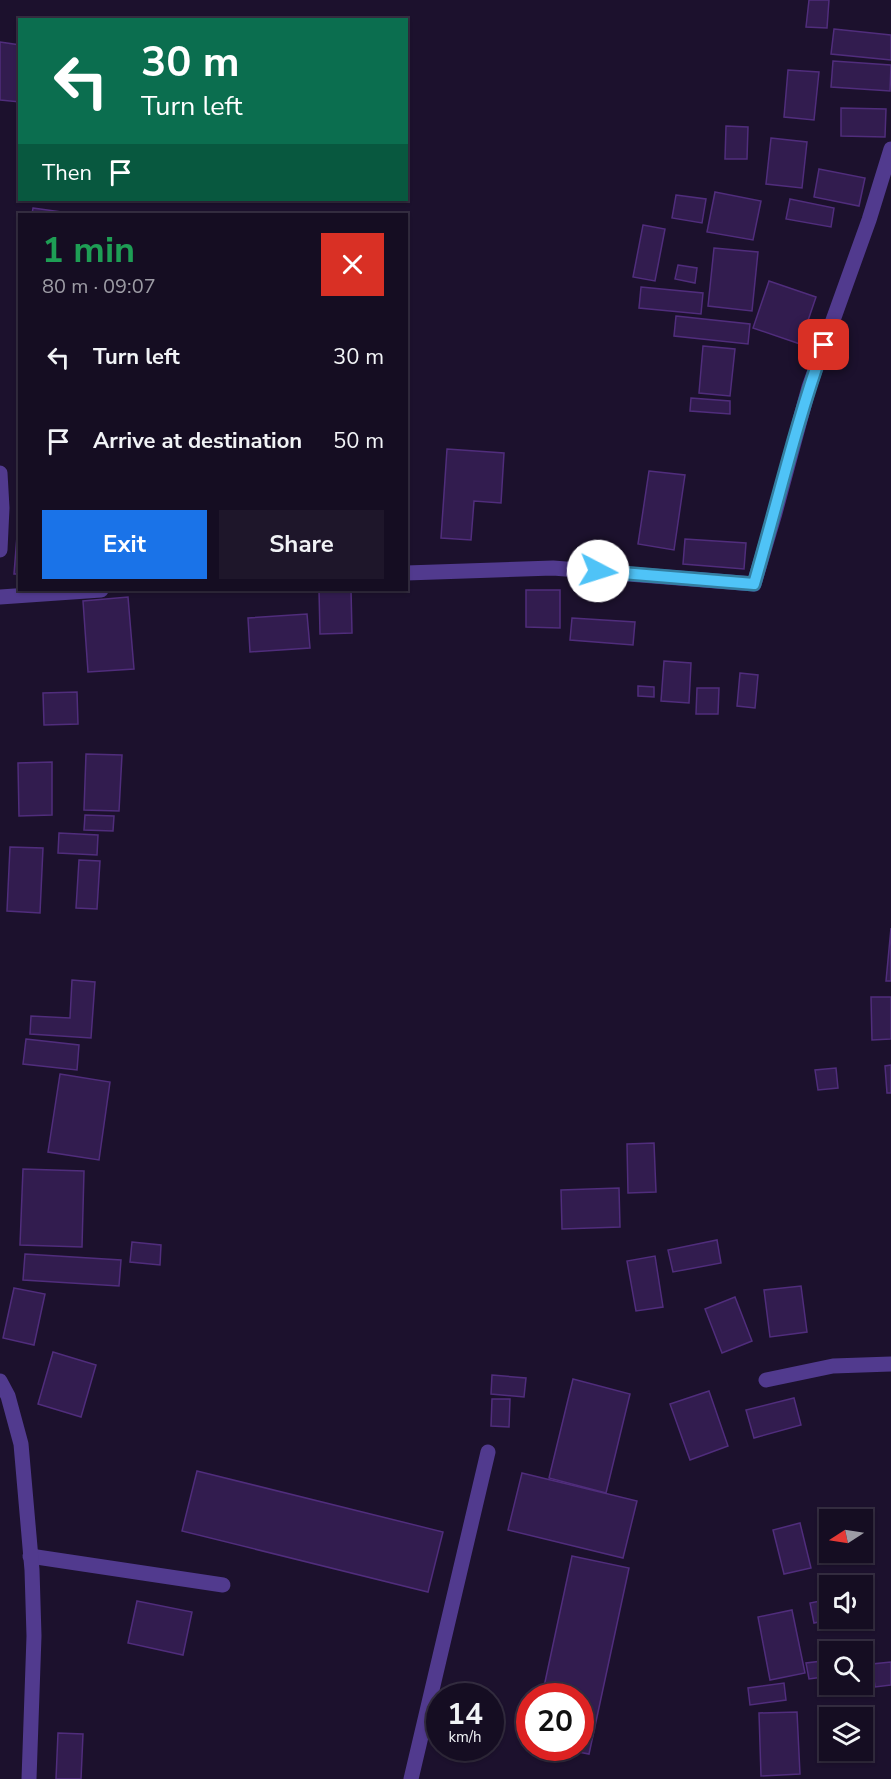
<!DOCTYPE html>
<meta charset="utf-8">
<style>
:root{--surface:#150d22;--page:#1e162a;--text:#f1f3f6;--muted:#9d9ca5;--line:#342d40;--accent:#1a73e8}
body{margin:0;font-family:"Nunito Sans",sans-serif;background:var(--page);color:var(--text);height:100vh;display:flex;flex-direction:column;font-size:22px;white-space:nowrap}
*{box-sizing:border-box;margin:0}
p{font-size:20px;color:var(--muted)}
.icon{flex:none;width:33px;height:33px;fill:none;stroke:currentColor;stroke-width:2;stroke-linecap:round;stroke-linejoin:round}
.map{position:relative;flex:1;overflow:hidden}
.side{position:absolute;left:18px;top:213px;width:390px;height:378px;display:flex;flex-direction:column;background:var(--surface);border-radius:0px;box-shadow:0 2px 4px #0004,0 0 0 2px var(--line)}
.side>*{flex:none}
.top-card{position:absolute;left:18px;top:18px;width:390px;height:183px;border-radius:0px;box-shadow:0 2px 4px #0004,0 0 0 2px var(--line);background:#0b6e4f;color:#fff;overflow:hidden}
.needle{width:39px;rotate:258deg}
.tools{position:absolute;left:819px;top:1509px;display:grid;gap:12px}
.tools a{display:grid;place-items:center;width:54px;height:54px;border-radius:0px;background:var(--surface);box-shadow:0 2px 4px #0004,0 0 0 2px var(--line);font-size:30px}
.speed{position:absolute;left:426px;top:1683px;display:flex;gap:12px;font-size:30px;font-weight:700;text-align:center}
.speed>*{display:grid;place-content:center;width:78px;height:78px;border-radius:50%;background:var(--surface);box-shadow:0 2px 4px #0004,0 0 0 2px var(--line);line-height:1}
.speed small{font-size:15px;font-weight:400}
.speed .limit{border:9px solid #d22;background:#fff;color:#111}
.pin{position:absolute;display:grid;place-items:center;width:51px;height:51px;color:#fff;margin:-26px;border-radius:12px;box-shadow:0 3px 9px #0006}
.me{position:absolute;width:66px;margin:-33px;rotate:95deg;stroke-linejoin:round;filter:drop-shadow(0 0 4px #0008)}
.turn{display:flex;align-items:center;gap:21px;height:126px;padding:0 24px;font-size:27px}
.turn .icon{width:78px;height:78px;stroke-width:2.5}
.turn b{display:block;font-size:42px;line-height:51px}
.then{display:flex;align-items:center;height:57px;padding:0 24px;background:#0003;gap:12px;font-size:22px}
.round{display:grid;place-items:center;flex:none;width:63px;height:63px;border-radius:0px;background:var(--page)}
.head{display:flex;align-items:center;justify-content:space-between;height:102px;padding:0 24px}
h1{font-size:36px;font-weight:700;line-height:45px;color:#1e9e55}
.primary-button{display:flex;gap:12px;margin-top:auto;padding:12px 24px}
.primary-button a{flex:1;height:69px;border-radius:0px;background:var(--accent);color:#fff;font-size:24px;font-weight:700;line-height:69px;text-align:center}
.primary-button a+a{background:var(--page);color:var(--text)}
ul{padding:0;list-style:none}
li{display:flex;align-items:center;gap:18px;height:84px;padding:0 24px}
li div{flex:1}
li b{display:block;font-size:22px}
li em{font-style:normal}
.map>svg:first-child{display:block}
</style>
<div class="map">
<svg width="891" height="1779" viewBox="0 0 891 1779">
<rect width="100%" height="100%" fill="#1c112d"/>
<g fill="#321c4f" stroke="#502d7c" stroke-width="1.5">
<polygon points="809,0 829,0 827,28 806,27"/>
<polygon points="834,29 891,35 891,60 831,54"/>
<polygon points="0,42 20,45 20,102 0,100"/>
<polygon points="833,61 891,65 890,91 831,87"/>
<polygon points="788,70 819,72 814,120 784,117"/>
<polygon points="841,108 886,109 885,137 841,136"/>
<polygon points="726,126 748,127 747,159 725,159"/>
<polygon points="771,138 807,142 802,188 766,184"/>
<polygon points="819,169 865,178 859,206 814,197"/>
<polygon points="715,192 761,201 753,240 707,232"/>
<polygon points="676,195 706,199 702,223 672,218"/>
<polygon points="790,199 834,208 831,227 786,219"/>
<polygon points="33,208 76,214 32,214"/>
<polygon points="643,225 665,229 655,281 633,277"/>
<polygon points="714,248 758,252 752,311 708,306"/>
<polygon points="678,265 697,268 695,283 675,279"/>
<polygon points="769,281 816,297 800,344 753,328"/>
<polygon points="641,287 703,293 701,314 639,308"/>
<polygon points="676,316 750,324 748,344 674,336"/>
<polygon points="703,346 735,349 730,396 699,393"/>
<polygon points="691,398 730,401 730,414 690,411"/>
<polygon points="447,449 504,453 501,503 474,501 471,540 441,538"/>
<polygon points="649,471 685,475 674,550 638,544"/>
<polygon points="17,536 20,536 20,574 14,574"/>
<polygon points="685,539 746,543 744,569 683,564"/>
<polygon points="319,590 351,590 352,633 320,634"/>
<polygon points="526,590 560,590 560,628 526,627"/>
<polygon points="128,597 134,669 88,672 83,601"/>
<polygon points="307,614 310,648 250,652 248,618"/>
<polygon points="572,618 635,622 633,645 570,640"/>
<polygon points="664,661 691,663 689,703 661,701"/>
<polygon points="740,673 758,675 755,708 737,706"/>
<polygon points="638,686 654,687 654,697 638,696"/>
<polygon points="697,688 719,688 718,714 696,714"/>
<polygon points="77,692 78,724 44,725 43,693"/>
<polygon points="86,754 122,755 119,811 84,810"/>
<polygon points="52,762 52,815 19,816 18,763"/>
<polygon points="85,815 114,816 113,831 84,830"/>
<polygon points="59,833 98,835 97,855 58,853"/>
<polygon points="10,847 43,848 40,913 7,911"/>
<polygon points="79,860 100,861 97,909 76,908"/>
<polygon points="891,928 891,981 886,981"/>
<polygon points="72,980 95,982 91,1038 30,1034 31,1016 70,1018"/>
<polygon points="871,997 891,997 891,1039 872,1040"/>
<polygon points="26,1039 79,1045 77,1070 23,1064"/>
<polygon points="891,1065 891,1093 887,1093 885,1066"/>
<polygon points="836,1068 838,1088 818,1090 815,1070"/>
<polygon points="60,1074 110,1082 99,1160 48,1152"/>
<polygon points="654,1143 656,1192 628,1193 627,1144"/>
<polygon points="23,1169 84,1171 82,1247 20,1245"/>
<polygon points="619,1188 620,1227 562,1229 561,1190"/>
<polygon points="717,1240 721,1263 673,1272 668,1250"/>
<polygon points="132,1242 161,1245 160,1265 130,1262"/>
<polygon points="25,1254 121,1260 119,1286 23,1280"/>
<polygon points="655,1256 663,1307 636,1311 627,1261"/>
<polygon points="801,1286 807,1332 770,1337 764,1290"/>
<polygon points="14,1288 45,1294 34,1345 3,1338"/>
<polygon points="735,1297 752,1341 722,1353 705,1309"/>
<polygon points="53,1352 96,1365 81,1417 38,1404"/>
<polygon points="492,1375 526,1378 524,1397 491,1394"/>
<polygon points="573,1379 630,1394 606,1493 549,1478"/>
<polygon points="709,1391 728,1446 690,1460 670,1404"/>
<polygon points="794,1398 801,1425 754,1438 746,1410"/>
<polygon points="492,1399 510,1399 509,1427 491,1426"/>
<polygon points="197,1471 443,1532 428,1592 182,1531"/>
<polygon points="522,1473 637,1501 623,1558 508,1530"/>
<polygon points="800,1523 811,1568 784,1574 773,1530"/>
<polygon points="572,1556 629,1568 589,1754 558,1748 580,1748 580,1696 542,1696"/>
<polygon points="830,1599 830,1618 837,1618 814,1623 810,1603"/>
<polygon points="137,1601 192,1612 183,1655 128,1643"/>
<polygon points="792,1610 805,1673 770,1680 758,1617"/>
<polygon points="830,1660 830,1676 809,1679 806,1663"/>
<polygon points="891,1662 891,1685 875,1687 872,1664"/>
<polygon points="784,1683 786,1700 750,1705 748,1688"/>
<polygon points="797,1712 800,1774 761,1776 759,1713"/>
<polygon points="58,1733 83,1734 81,1779 56,1779"/>
</g>
<g fill="none" stroke-linecap="round" stroke-linejoin="round">
<g stroke="#513a8e" stroke-width="15">
<polyline points="406,573 553,568 754,584 775,513 809,387 869,220 891,149"/>
<polyline points="0,597 101,590"/>
<polyline points="766,1380 833,1366 891,1364"/>
<polyline points="30,1556 223,1585"/>
<polyline points="411,1779 488,1452"/>
</g>
<g stroke="#513a8e" stroke-width="15">
<polyline points="0,473 2,508 0,550"/>
<polyline points="0,1381 8,1396 21,1444 32,1570 34,1636 29,1779"/>
</g>
</g>
<g fill="none" stroke-linecap="round" stroke-linejoin="round">
<g stroke="#337fa1" stroke-width="15">
<path id="route" d="M 598,571 L 754,584 C 777,505 796,423 824,345"/>
</g>
<use href="#route" stroke="#4fc3f7" stroke-width="10"/>
</g>
</svg>
<div class="tools">
<a><svg class="needle" viewBox="-14 -14 28 28"><path d="M0-13l5 13h-10z" fill="#e53935"/><path d="M0 13l5-13h-10z" fill="#9d9ca5"/></svg></a>
<a><svg class="icon" aria-label="sound" viewBox="0 0 24 24"><path d="M4 9h4l5-4v14l-5-4H4zM17 9q2 3 0 6"/></svg></a>
<a><svg class="icon" aria-label="search" viewBox="0 0 24 24"><circle cx="10" cy="10" r="6"/><path d="M15 15l6 6"/></svg></a>
<a><svg class="icon" aria-label="layers" viewBox="0 0 24 24"><path d="M12 4l9 5-9 5-9-5zM3 14l9 5 9-5"/></svg></a>
</div>
<div class="speed"><div>14<small>km/h</small></div><div class="limit">20</div></div>
<div class="pin" style="left:824px;top:345px;background:#d93025"><svg class="icon" aria-label="arrive" viewBox="0 0 24 24"><path d="M6 21V4h12l-3 4 3 4H6"/></svg></div>
<svg class="me" style="left:598px;top:571px" viewBox="-20 -20 40 40"><circle r="19" fill="#fff"/><path d="M0-13L10 11 0 6-10 11z" fill="#4fc3f7"/></svg>
<div class="top-card">
<div class="turn"><svg class="icon" aria-label="left" viewBox="0 0 24 24"><path d="M17 20v-9H6M10 6l-5 5 5 5"/></svg><div><b>30 m</b>Turn left</div></div>
<div class="then">Then<svg class="icon" aria-label="arrive" viewBox="0 0 24 24"><path d="M6 21V4h12l-3 4 3 4H6"/></svg></div>
</div>
<section class="side">
<div class="head"><div><h1>1 min</h1><p>80 m · 09:07</p></div><a class="round" style="background:#d93025;color:#fff"><svg class="icon" aria-label="close" viewBox="0 0 24 24"><path d="M6 6l12 12M18 6L6 18"/></svg></a></div>
<ul>
<li><svg class="icon" aria-label="left" viewBox="0 0 24 24"><path d="M17 20v-9H6M10 6l-5 5 5 5"/></svg><div><b>Turn left</b></div><em>30 m</em></li>
<li><svg class="icon" aria-label="arrive" viewBox="0 0 24 24"><path d="M6 21V4h12l-3 4 3 4H6"/></svg><div><b>Arrive at destination</b></div><em>50 m</em></li>
</ul>
<div class="primary-button"><a>Exit</a><a>Share</a></div>
</section>
</div>
